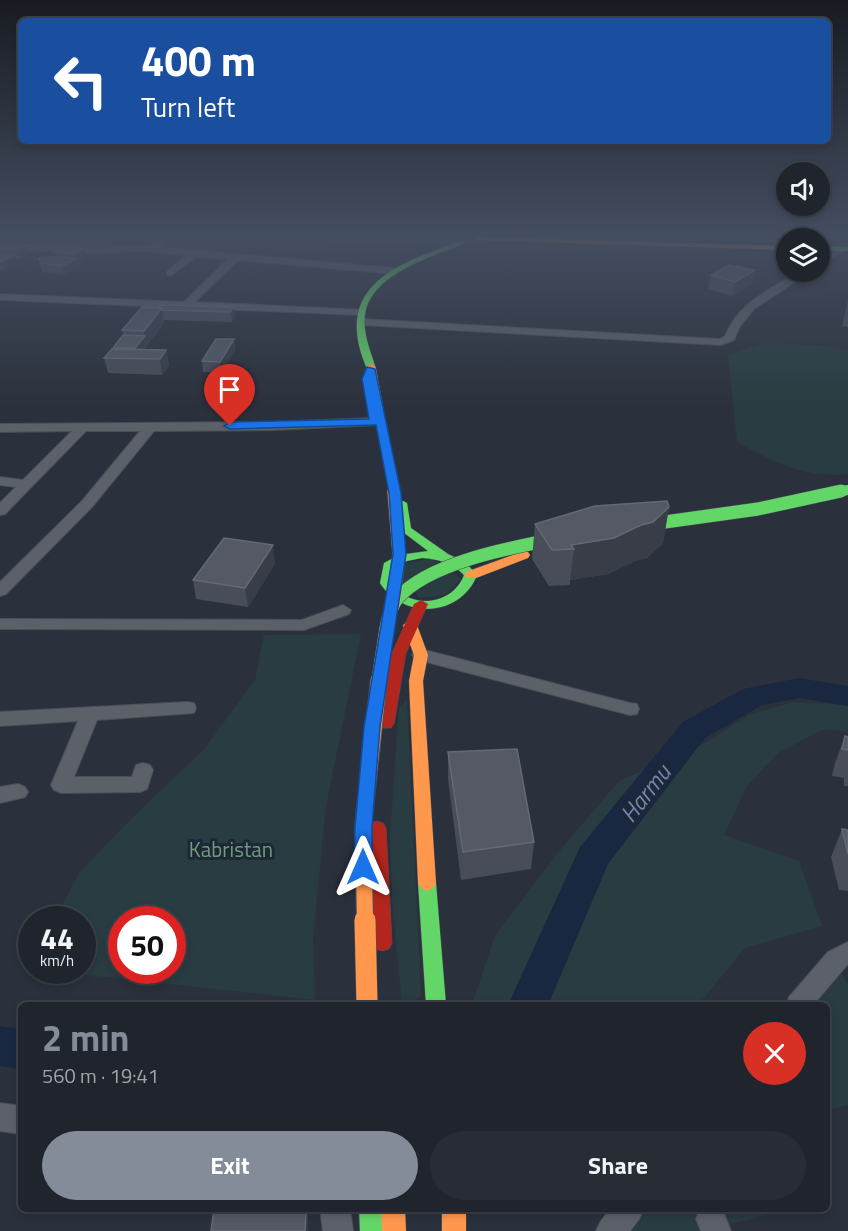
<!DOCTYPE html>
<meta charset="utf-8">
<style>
:root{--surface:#20252d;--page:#282d35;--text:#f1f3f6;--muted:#a2a5aa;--line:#3d4249;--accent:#858c99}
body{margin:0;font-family:"Titillium Web",sans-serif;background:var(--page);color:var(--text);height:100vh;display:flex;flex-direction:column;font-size:22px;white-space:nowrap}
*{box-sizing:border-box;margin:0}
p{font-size:20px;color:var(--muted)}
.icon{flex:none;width:33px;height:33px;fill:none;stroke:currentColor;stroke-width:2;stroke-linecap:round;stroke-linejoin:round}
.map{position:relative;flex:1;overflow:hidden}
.side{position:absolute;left:18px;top:1002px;width:812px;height:210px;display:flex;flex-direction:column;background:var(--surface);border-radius:9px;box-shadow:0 3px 9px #0003,0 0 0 2px var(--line)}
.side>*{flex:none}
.banner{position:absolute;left:18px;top:18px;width:813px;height:126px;border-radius:9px;box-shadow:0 3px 9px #0003,0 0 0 2px var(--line);background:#1a4fa0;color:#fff;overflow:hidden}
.tools{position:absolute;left:776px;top:162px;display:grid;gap:12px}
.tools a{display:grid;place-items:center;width:54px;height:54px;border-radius:50%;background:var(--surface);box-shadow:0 3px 9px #0003,0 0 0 2px var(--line);font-size:30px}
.speed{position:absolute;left:18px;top:906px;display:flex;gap:12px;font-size:30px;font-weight:700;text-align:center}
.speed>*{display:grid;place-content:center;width:78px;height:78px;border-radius:50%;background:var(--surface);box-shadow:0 3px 9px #0003,0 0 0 2px var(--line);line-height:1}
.speed small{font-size:15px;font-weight:400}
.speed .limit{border:9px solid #d22;background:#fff;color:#111}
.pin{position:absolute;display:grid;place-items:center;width:51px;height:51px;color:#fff;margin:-62px -26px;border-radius:50% 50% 50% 0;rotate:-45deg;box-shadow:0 0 6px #0007}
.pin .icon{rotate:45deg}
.me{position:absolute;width:66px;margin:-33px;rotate:0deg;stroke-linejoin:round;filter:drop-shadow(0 0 4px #0008)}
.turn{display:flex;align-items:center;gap:21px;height:126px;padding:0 24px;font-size:27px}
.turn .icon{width:78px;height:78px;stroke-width:2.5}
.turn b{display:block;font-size:42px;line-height:51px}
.round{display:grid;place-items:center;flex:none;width:63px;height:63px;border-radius:32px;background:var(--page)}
.summary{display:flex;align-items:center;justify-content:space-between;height:102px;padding:0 24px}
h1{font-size:36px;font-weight:700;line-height:45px;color:var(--accent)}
.primary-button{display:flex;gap:12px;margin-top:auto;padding:12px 24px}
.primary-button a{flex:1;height:69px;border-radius:36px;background:var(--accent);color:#fff;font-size:24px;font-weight:700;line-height:69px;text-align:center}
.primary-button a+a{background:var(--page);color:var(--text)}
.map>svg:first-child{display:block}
</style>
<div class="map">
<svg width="848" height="1231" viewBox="0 0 848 1231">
<rect width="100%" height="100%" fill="#2b313c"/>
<g fill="#283c41" fill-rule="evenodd">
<path d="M 765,343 L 828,346 L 848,351 L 848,474 C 808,479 771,461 737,442 L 728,355 Z"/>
<polygon points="432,558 461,579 445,595 420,598 393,572 402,564"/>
<path d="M 361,634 L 326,806 L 313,938 L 315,1000 L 49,971 L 82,970 L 82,920 L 55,919 L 79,873 L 131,819 L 205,748 L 255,680 L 264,635 ZM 122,920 L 172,920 L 172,970 L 122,970 Z"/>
<polygon points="407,700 421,995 412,1005 402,1005 392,899 390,836 399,707"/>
<polygon points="793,702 848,705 848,731 822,730 778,753 747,786 724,835 799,861 822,926 745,948 698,1005 472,1005 495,936 556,855 619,781 703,744 749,715"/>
<polygon points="841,974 848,985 848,1105 827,1111 826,1005 815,1005"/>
<polygon points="640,1209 793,1209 699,1231 621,1231"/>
</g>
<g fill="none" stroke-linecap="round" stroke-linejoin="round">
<g fill="#1a2740" fill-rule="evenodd">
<polygon points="799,678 848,686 848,706 799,698 762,705 705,738 608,864 548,1005 508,1005 580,847 683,722 743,689"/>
<polygon points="0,1026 21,1029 21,1069 0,1066"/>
</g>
<g stroke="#494e57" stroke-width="2">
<g id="street">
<polygon points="166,234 175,234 159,247 395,268 400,271 395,274 238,260 195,302 365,310 365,314 361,315 0,300 0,294 184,302 228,259 196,257 170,276 167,275 167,271 187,255 146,251 93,253 0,249 0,243 93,247 149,246"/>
<polygon points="304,234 457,237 461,240 457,243 364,242 308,237"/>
<polygon points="654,234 662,234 665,247 659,247"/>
<polygon points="840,247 847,249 819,266 819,259"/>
<path d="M 799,272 L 810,272 L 754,309 L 740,326 L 734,340 L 721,345 L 362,325 L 357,322 L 362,319 L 720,339 L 725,336 C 738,303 770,289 799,272 Z"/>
<polygon points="374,418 380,422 378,425 273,430 154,431 92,507 6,594 0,596 0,582 82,501 140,431 86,431 5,514 0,515 0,503 16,487 0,485 0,477 23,480 72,431 0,432 0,424 273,422"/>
<polygon points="343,605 351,610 349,614 304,630 0,629 0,619 302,620"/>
<polygon points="421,649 630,703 637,704 639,709 637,714 630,715 415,659 412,655 415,651"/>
<polygon points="187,702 194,703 196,708 194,713 97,720 74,777 132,777 136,765 143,763 150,765 153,770 147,789 140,792 61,793 54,790 51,785 78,721 0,726 0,712"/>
<polygon points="18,784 25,787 28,792 25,797 0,803 0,787"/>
<polygon points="848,942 848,964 813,1005 786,1005 789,997 828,952"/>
<polygon points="0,1103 21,1106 21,1134 0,1131"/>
<polygon points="320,1209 350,1209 353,1231 323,1231"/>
<polygon points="610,1209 644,1209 639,1219 630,1231 596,1231 601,1221"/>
<polygon points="700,1209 722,1209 731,1231 701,1231 696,1219"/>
</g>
</g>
<g stroke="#494e57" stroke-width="1">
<g id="fast">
<path d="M 461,241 L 466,242 C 457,248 443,251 432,256 C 406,267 370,283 365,314 C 362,332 371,352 376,369 L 368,371 C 330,287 395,264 461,241 Z"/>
<polygon points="819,246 848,247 848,251 819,250"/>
<path d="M 401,500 L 407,503 L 411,528 L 448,554 L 465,562 L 477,575 C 461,617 403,620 380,583 L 384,563 L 399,555 L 428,551 L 399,529 L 395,503 ZM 422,558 C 439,559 452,563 464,575 C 455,600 423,609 401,593 C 398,590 393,586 393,582 C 392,578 394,572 394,568 L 407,561 Z"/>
<polygon points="427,875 433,878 436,883 446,1005 426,1005 418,883 421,878"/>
<polygon points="359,1209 383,1209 384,1231 360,1231"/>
</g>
</g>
<g stroke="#494e57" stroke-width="1">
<g id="slow">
<polygon points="476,237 786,246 786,250 474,240"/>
<polygon points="524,551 528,552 530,555 528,558 476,578 466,578 465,575 466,572"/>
<polygon points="410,621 417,625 428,655 423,681 436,883 433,888 427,891 421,888 418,883 409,681 414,655 403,625"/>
<polygon points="381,1209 405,1209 406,1231 382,1231"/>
<rect x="442" y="1209" width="24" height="22"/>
</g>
</g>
<g stroke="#494e57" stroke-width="1">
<g id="jam">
<polygon points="421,600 428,604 406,653 394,724 391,728 381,728 378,724 392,653 414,604"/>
<polygon points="377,821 383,823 386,828 392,943 389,949 382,951 375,949 372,943 368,828 371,823"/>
</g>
</g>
<use href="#street" fill="#5c6069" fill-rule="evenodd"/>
<use href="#fast" fill="#63d668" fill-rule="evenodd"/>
<use href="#slow" fill="#ff974d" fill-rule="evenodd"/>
<use href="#jam" fill="#b3261e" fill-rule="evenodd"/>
<g stroke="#494e57" stroke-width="10" stroke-linecap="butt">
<polyline id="fast-bridge-far1" points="834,493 848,490"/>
</g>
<g stroke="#494e57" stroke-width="14" stroke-linecap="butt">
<g id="fast-bridge">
<polyline points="636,526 758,509 841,491"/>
<path d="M 386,629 C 388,619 390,607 397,599 C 429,561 519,546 566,537"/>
</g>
</g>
<g stroke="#494e57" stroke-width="10" stroke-linecap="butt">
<polyline id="slow-bridge-far3" points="371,369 394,493"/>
</g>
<g stroke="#494e57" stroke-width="14" stroke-linecap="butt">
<g id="slow-bridge-far2">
<polyline points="393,606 399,554 394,491"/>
<polyline points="378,680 386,629"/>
</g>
</g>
<g stroke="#494e57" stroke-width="18" stroke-linecap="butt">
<polyline id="slow-bridge-far1" points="365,921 363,827 379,679"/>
</g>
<g stroke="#494e57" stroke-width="22" stroke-linecap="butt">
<polyline id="slow-bridge" points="365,920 367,1005"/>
</g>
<use href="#fast-bridge-far1" stroke="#63d668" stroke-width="10"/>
<use href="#fast-bridge" stroke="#63d668" stroke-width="13"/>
<use href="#slow-bridge-far3" stroke="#ff974d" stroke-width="10"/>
<use href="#slow-bridge-far2" stroke="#ff974d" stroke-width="13"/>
<use href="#slow-bridge-far1" stroke="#ff974d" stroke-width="16"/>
<use href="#slow-bridge" stroke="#ff974d" stroke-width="21"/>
</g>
<g fill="#484d59">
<polygon points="115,235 117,244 112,248 53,246 51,237"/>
<polygon points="2,244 27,254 20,259 15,259 17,264 4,270 0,270 0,245"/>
<polygon points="61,247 86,257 79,263 80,268 64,275 42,272 38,259 56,257 54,252"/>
<polygon points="755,270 752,284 732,296 708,289 711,275"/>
<polygon points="848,300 848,327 842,326"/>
<polygon points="234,307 235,317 232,322 164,320 164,323 144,350 166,350 169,366 162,375 108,373 104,358 113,349 113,348 123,335 122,330 157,308"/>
<polygon points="234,339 235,350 222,372 203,372 202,361"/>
<polygon points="669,507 663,543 647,558 635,561 608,574 570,580 570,585 549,586 532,559 535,524"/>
<polygon points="275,564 248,607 196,599 193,580"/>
<polygon points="845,736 848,737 848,786 844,786 844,778 832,776 835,763"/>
<polygon points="448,752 534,842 531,869 461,880 448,779"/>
<polygon points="842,829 848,830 848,891 839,890 831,857"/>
</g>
<g fill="#383d48">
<polygon points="115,235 117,244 112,248 111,239"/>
<polygon points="25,245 27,254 20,259 18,250"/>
<polygon points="85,248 86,257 79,263 80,268 64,275 62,266 77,259 76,254"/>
<polygon points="14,255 17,264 4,270 2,261"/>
<polygon points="755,270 752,284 732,296 735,282"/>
<polygon points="234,307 235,317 232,322 230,312"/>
<polygon points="162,308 164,323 147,346 144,331"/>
<polygon points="145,336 147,346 137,359 135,348"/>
<polygon points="234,339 235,350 222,372 220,362"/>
<polygon points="166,350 169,366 162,375 160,359"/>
<polygon points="669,507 663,543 647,558 635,561 608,574 570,580 574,549 571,545 641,525"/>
<polygon points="273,545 275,564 248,607 245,588"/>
<polygon points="306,1209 308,1209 308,1231 305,1231"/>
</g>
<g fill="#545965" stroke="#636975" stroke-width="1.5">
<polygon points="55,234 77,234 115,235 111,239 51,237"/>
<polygon points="2,244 25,245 18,250 0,249 0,245"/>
<polygon points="61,247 85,248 76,254 54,252"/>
<polygon points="0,255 14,255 2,261 0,261"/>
<polygon points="42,257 78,258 62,266 40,263 44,260 38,259"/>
<polygon points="729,265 755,270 735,282 711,275"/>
<polygon points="160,305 234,307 230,312 162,310 162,308 157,308"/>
<polygon points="142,307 162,308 144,331 122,330"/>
<polygon points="123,335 145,336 135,348 113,348"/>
<polygon points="216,339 234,339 220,362 202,361"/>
<polygon points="112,349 166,350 160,359 104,358"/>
<polygon points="667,501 669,507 653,522 641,525 614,538 571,545 574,549 552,550 535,524 595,506"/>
<polygon points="224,538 273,545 245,588 193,580"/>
<polygon points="845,736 848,737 848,750 842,749"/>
<polygon points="517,749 534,842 463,852 448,752"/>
<polygon points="842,829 848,830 848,854"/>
<polygon points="214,1209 306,1209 305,1231 211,1231"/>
</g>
<linearGradient id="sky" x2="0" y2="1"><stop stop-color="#181b21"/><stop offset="0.58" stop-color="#444e61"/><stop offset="1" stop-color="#444e61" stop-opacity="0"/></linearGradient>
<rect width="848" height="406" fill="url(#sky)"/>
<polygon fill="#1a73e8" stroke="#114b97" stroke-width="1.5" points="367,367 375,369 401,493 406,554 380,727 372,827 372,867 370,873 363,875 357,873 354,867 355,827 364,727 393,554 389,493 376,425 230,429 224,426 230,422 369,419 362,379"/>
<g text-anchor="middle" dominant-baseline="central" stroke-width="6" stroke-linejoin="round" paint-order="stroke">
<g font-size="21" fill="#6d9d7b" stroke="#1e2736">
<text x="231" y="849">Kabristan</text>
</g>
<g font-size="24" font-style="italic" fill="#6f85ab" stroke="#1e2736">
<text transform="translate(645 793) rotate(-52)">Harmu</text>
</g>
</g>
</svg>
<div class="tools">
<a><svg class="icon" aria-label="sound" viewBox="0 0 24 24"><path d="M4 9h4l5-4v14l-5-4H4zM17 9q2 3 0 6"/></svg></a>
<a><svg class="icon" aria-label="layers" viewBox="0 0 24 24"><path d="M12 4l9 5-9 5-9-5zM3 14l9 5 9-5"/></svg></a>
</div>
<div class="speed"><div>44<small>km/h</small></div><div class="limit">50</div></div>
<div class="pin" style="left:230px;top:426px;background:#d93025"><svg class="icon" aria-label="arrive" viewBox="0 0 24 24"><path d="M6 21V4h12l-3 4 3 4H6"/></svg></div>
<svg class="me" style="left:363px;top:867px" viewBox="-20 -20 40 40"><path d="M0-17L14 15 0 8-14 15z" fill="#1a73e8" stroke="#fff" stroke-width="4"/></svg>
<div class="banner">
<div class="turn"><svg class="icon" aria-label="left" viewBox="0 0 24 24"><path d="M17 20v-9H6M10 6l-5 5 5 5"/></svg><div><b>400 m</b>Turn left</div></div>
</div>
<section class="side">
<div class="summary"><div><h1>2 min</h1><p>560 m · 19:41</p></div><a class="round" style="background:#d93025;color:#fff"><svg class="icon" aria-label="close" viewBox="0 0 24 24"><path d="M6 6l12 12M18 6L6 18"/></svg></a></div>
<div class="primary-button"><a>Exit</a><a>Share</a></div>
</section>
</div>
